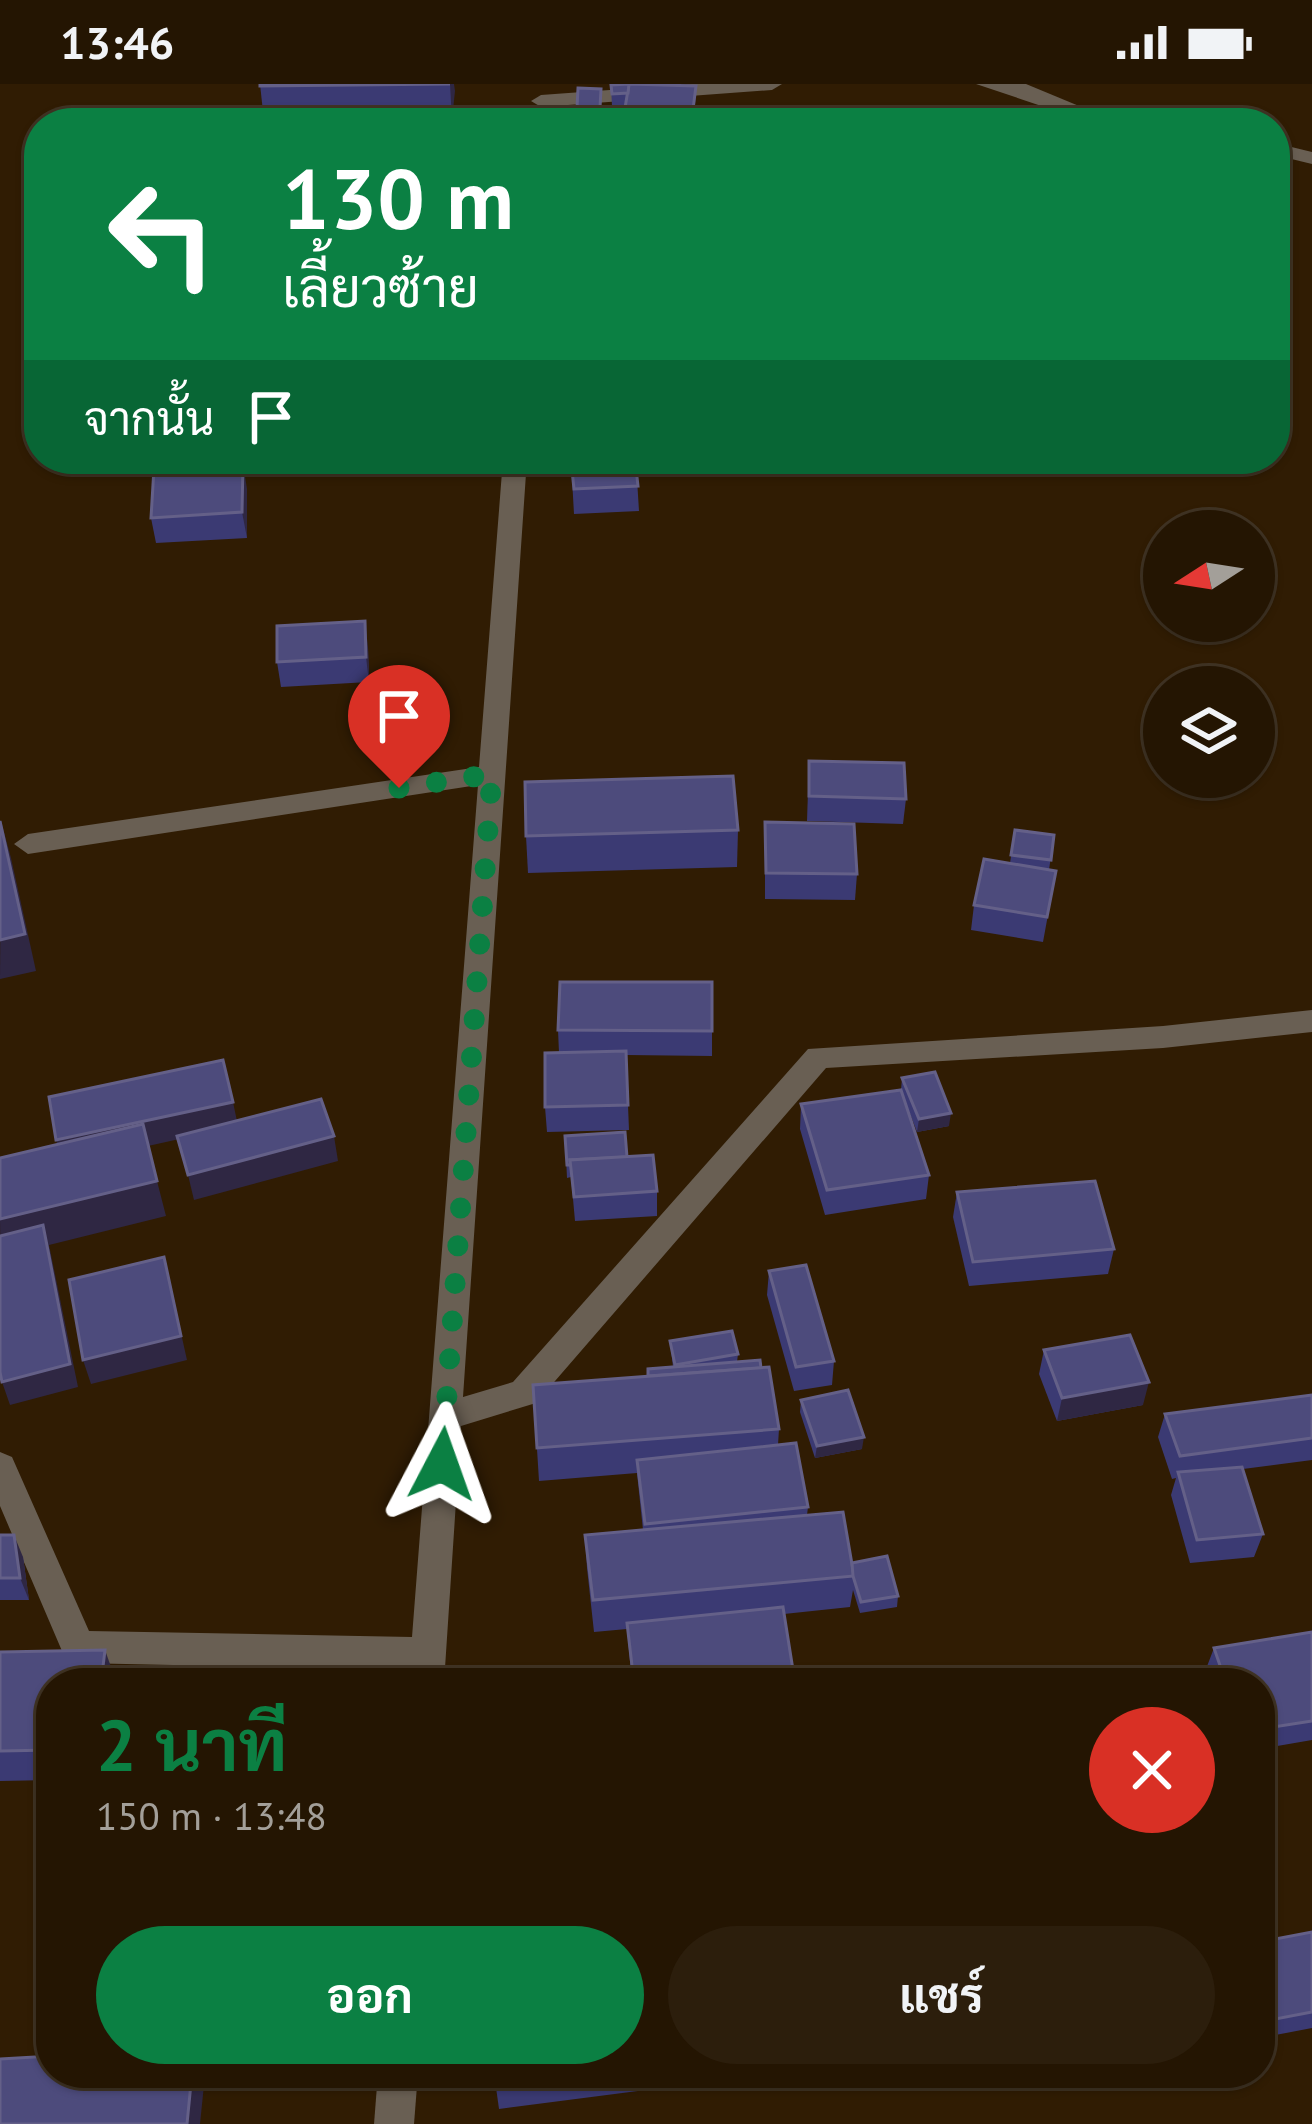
<!DOCTYPE html>
<html lang="th">
<meta charset="utf-8">
<style>
:root{--surface:#241502;--page:#2c1e0c;--text:#f1f3f6;--muted:#a39f99;--line:#413424;--accent:#0b8043}
body{margin:0;font-family:"PT Sans",Sarabun,sans-serif;background:var(--page);color:var(--text);height:100vh;display:flex;flex-direction:column;font-size:45px;white-space:nowrap}
*{box-sizing:border-box;margin:0}
p{font-size:39px;color:var(--muted)}
.icon{flex:none;width:66px;height:66px;fill:none;stroke:currentColor;stroke-width:2;stroke-linecap:round;stroke-linejoin:round}
.map{position:relative;flex:1;overflow:hidden}
.panel{position:absolute;left:36px;top:1584px;width:1239px;height:420px;display:flex;flex-direction:column;background:var(--surface);border-radius:48px;box-shadow:0 3px 9px #0004,0 0 0 3px var(--line)}
.panel>*{flex:none}
.hud{position:absolute;left:24px;top:24px;width:1266px;height:366px;border-radius:48px;box-shadow:0 3px 9px #0004,0 0 0 3px var(--line);background:#0b8043;color:#fff;overflow:hidden}
.needle{width:78px;rotate:258deg}
.fabs{position:absolute;left:1143px;top:426px;display:grid;gap:24px}
.fabs a{display:grid;place-items:center;width:132px;height:132px;border-radius:50%;background:var(--surface);box-shadow:0 3px 9px #0004,0 0 0 3px var(--line);font-size:60px}
.pin{position:absolute;display:grid;place-items:center;width:102px;height:102px;color:#fff;margin:-123px -51px;border-radius:50% 50% 50% 0;rotate:-45deg;box-shadow:0 0 12px #0007}
.pin .icon{rotate:45deg}
.me{position:absolute;width:132px;margin:-66px;rotate:4deg;stroke-linejoin:round;filter:drop-shadow(0 0 9px #0008)}
.turn{display:flex;align-items:center;gap:42px;height:252px;padding:0 60px;font-size:54px}
.turn .icon{width:156px;height:156px;stroke-width:2.5}
.turn b{display:block;font-size:84px;line-height:102px}
.then{display:flex;align-items:center;height:114px;padding:0 60px;background:#0003;gap:24px;font-size:45px}
.round{display:grid;place-items:center;flex:none;width:126px;height:126px;border-radius:63px;background:var(--page)}
.headline{display:flex;align-items:center;justify-content:space-between;height:204px;padding:0 60px}
h1{font-size:72px;font-weight:700;line-height:90px;color:var(--accent)}
.cta{display:flex;gap:24px;margin-top:auto;padding:24px 60px}
.cta a{flex:1;height:138px;border-radius:72px;background:var(--accent);color:#fff;font-size:48px;font-weight:700;line-height:138px;text-align:center}
.cta a+a{background:var(--page);color:var(--text)}
.status{display:flex;justify-content:space-between;align-items:center;height:84px;padding:0 60px;background:var(--surface);direction:ltr}
.status svg{height:33px;fill:currentColor}
.map>svg:first-child{display:block}
</style>
<div class="status"><b>13:46</b><svg viewBox="0 0 49 12"><path d="M0 12V9h3v3zM5 12V6h3v6zM10 12V3h3v9zM15 12V0h3v12zM26 1h20v11H26zM47 4h2v5h-2z"/></svg></div>
<div class="map">
<svg width="1312" height="2040" viewBox="0 0 1312 2040">
<rect width="100%" height="100%" fill="#301c03"/>
<g fill="none" stroke-linecap="round" stroke-linejoin="round">
<g fill="#695f53" fill-rule="evenodd">
<polygon points="692,0 782,0 772,6 541,23 531,17 541,11"/>
<polygon points="976,0 1026,0 1120,39 1092,39"/>
<polygon points="1275,59 1312,68 1312,80 1275,71"/>
<polygon points="503,375 527,375 463,1313 513,1298 808,965 1163,942 1312,926 1312,948 1163,964 826,984 536,1319 461,1342 444,1599 408,1599 409,1586 78,1579 65,1574 0,1422 0,1368 12,1373 89,1547 412,1553 478,701 28,770 14,760 28,750 479,683"/>
<polygon points="378,1989 418,1989 414,2040 374,2040"/>
</g>
</g>
<g fill="#3b3a73">
<polygon points="260,0 454,0 452,36 264,37"/>
<polygon points="611,1 696,2 694,39 580,39 580,36 577,36 577,24 601,5 600,35 602,39 625,39 626,22 612,22"/>
<polygon points="190,375 255,375 255,377 191,379"/>
<polygon points="303,375 373,375 373,377 303,378"/>
<polygon points="598,375 693,375 693,378 636,379 639,427 574,430 571,377"/>
<polygon points="247,405 247,454 156,459 151,434"/>
<polygon points="368,563 369,598 281,603 277,578"/>
<polygon points="809,677 906,715 903,740 807,737"/>
<polygon points="765,738 857,790 855,816 765,815"/>
<polygon points="738,746 737,783 528,789 526,752"/>
<polygon points="1015,746 1054,751 1049,786 1056,787 1043,858 971,846 974,821 1010,779"/>
<polygon points="558,946 712,947 712,972 626,971 629,1046 547,1048 545,1023 559,969"/>
<polygon points="902,994 949,1042 917,1048 905,1017 929,1091 926,1115 825,1131 800,1045 801,1020 901,1006"/>
<polygon points="565,1052 627,1073 657,1107 657,1132 575,1137 571,1093 567,1094"/>
<polygon points="957,1108 1114,1165 1108,1190 969,1202 953,1133"/>
<polygon points="769,1187 834,1277 832,1301 794,1307 767,1211"/>
<polygon points="670,1257 738,1270 737,1278 779,1345 778,1361 808,1423 807,1431 852,1479 898,1512 897,1523 860,1529 853,1506 850,1523 784,1530 793,1586 792,1599 632,1599 627,1545 594,1548 587,1484 585,1451 643,1446 637,1389 539,1397 533,1301 648,1293 673,1283"/>
<polygon points="1044,1266 1143,1321 1057,1337 1039,1290"/>
<polygon points="1312,1311 1312,1376 1243,1385 1263,1450 1254,1473 1190,1479 1171,1411 1176,1394 1172,1395 1158,1353 1165,1330"/>
<polygon points="801,1316 862,1365 815,1374 800,1328"/>
<polygon points="0,1451 23,1473 29,1516 0,1516"/>
<polygon points="1312,1548 1312,1656 1260,1665 1260,1599 1210,1599 1206,1585 1214,1564"/>
<polygon points="0,1568 116,1597 51,1599 51,1696 0,1697"/>
<polygon points="1312,1848 1312,1944 1260,1954 1260,1858"/>
<polygon points="494,1989 724,1989 723,1996 499,2025"/>
</g>
<g fill="#2f2743">
<polygon points="450,0 454,0 455,7 452,36"/>
<polygon points="243,379 247,405 247,454 242,428"/>
<polygon points="365,537 368,563 369,598 366,573"/>
<polygon points="1,737 11,774 36,887 0,895"/>
<polygon points="233,1018 238,1042 148,1062 166,1132 49,1161 78,1303 10,1321 2,1298 0,1135 63,1081 56,1056"/>
<polygon points="951,1029 949,1042 917,1048 919,1035"/>
<polygon points="334,1052 338,1077 194,1116 188,1091"/>
<polygon points="164,1173 187,1276 91,1300 83,1276"/>
<polygon points="1149,1298 1143,1321 1057,1337 1062,1314"/>
<polygon points="864,1353 862,1365 815,1374 817,1362"/>
<polygon points="14,1451 23,1473 29,1516 20,1494"/>
<polygon points="105,1566 116,1597 116,1599 101,1599"/>
<polygon points="192,1989 204,1989 205,1991 200,2040 187,2040"/>
</g>
<g fill="#4d4b7c" stroke="#646088" stroke-width="3">
<polygon points="260,0 450,0 260,2"/>
<polygon points="629,0 696,2 692,33 624,30"/>
<polygon points="629,0 628,9 612,10 611,1"/>
<polygon points="578,4 601,5 600,24 577,24"/>
<polygon points="950,30 953,39 927,39 924,32"/>
<polygon points="581,35 602,35 602,39 580,39"/>
<polygon points="635,375 638,402 574,405 571,377"/>
<polygon points="243,379 242,428 151,434 154,384"/>
<polygon points="365,537 366,573 277,578 277,542"/>
<polygon points="809,677 904,679 906,715 809,712"/>
<polygon points="733,692 738,746 526,752 525,698"/>
<polygon points="0,737 25,850 0,856"/>
<polygon points="765,738 854,740 857,790 766,789"/>
<polygon points="1015,746 1054,751 1051,776 1011,771"/>
<polygon points="984,775 1056,787 1047,833 974,821"/>
<polygon points="560,898 712,898 712,947 558,946"/>
<polygon points="626,967 628,1021 545,1023 545,969"/>
<polygon points="223,976 233,1018 56,1056 49,1013"/>
<polygon points="935,988 951,1029 919,1035 902,994"/>
<polygon points="901,1006 929,1091 827,1106 801,1020"/>
<polygon points="321,1015 334,1052 188,1091 177,1052"/>
<polygon points="143,1040 157,1097 0,1135 0,1074"/>
<polygon points="625,1048 627,1073 570,1076 571,1081 567,1081 565,1052"/>
<polygon points="653,1071 657,1107 574,1113 570,1076"/>
<polygon points="1095,1097 1114,1165 973,1178 957,1108"/>
<polygon points="43,1141 70,1280 2,1298 0,1288 0,1152"/>
<polygon points="164,1173 181,1252 83,1276 69,1196"/>
<polygon points="806,1181 834,1277 796,1283 769,1187"/>
<polygon points="732,1247 738,1270 675,1281 670,1257"/>
<polygon points="1130,1251 1149,1298 1062,1314 1044,1266"/>
<polygon points="760,1276 761,1284 648,1292 648,1285"/>
<polygon points="769,1283 779,1345 537,1364 533,1301"/>
<polygon points="848,1306 864,1353 817,1362 801,1316"/>
<polygon points="1312,1311 1312,1354 1180,1372 1165,1330"/>
<polygon points="796,1359 808,1423 645,1440 637,1376"/>
<polygon points="1242,1383 1263,1450 1197,1456 1178,1388"/>
<polygon points="843,1428 854,1492 593,1516 585,1451"/>
<polygon points="0,1451 14,1451 20,1494 0,1494"/>
<polygon points="887,1472 898,1512 861,1518 853,1492 852,1479"/>
<polygon points="783,1523 793,1586 672,1599 634,1599 627,1539"/>
<polygon points="1312,1548 1312,1637 1260,1645 1260,1599 1226,1599 1214,1564"/>
<polygon points="105,1566 101,1599 51,1599 51,1666 0,1667 0,1568"/>
<polygon points="1312,1848 1312,1928 1260,1938 1260,1858"/>
<polygon points="51,1972 51,1989 192,1989 187,2040 0,2040 0,1975"/>
<polygon points="494,1989 581,1989 495,2000"/>
</g>
<g fill="none" stroke-linecap="round" stroke-linejoin="round">
<polyline stroke="#0b8043" stroke-width="21" stroke-dasharray="0 37.8" points="399,704 492,690 442,1380"/>
</g>
</svg>
<div class="fabs">
<a><svg class="needle" viewBox="-14 -14 28 28"><path d="M0-13l5 13h-10z" fill="#e53935"/><path d="M0 13l5-13h-10z" fill="#a39f99"/></svg></a>
<a><svg class="icon" aria-label="layers" viewBox="0 0 24 24"><path d="M12 4l9 5-9 5-9-5zM3 14l9 5 9-5"/></svg></a>
</div>
<div class="pin" style="left:399px;top:704px;background:#d93025"><svg class="icon" aria-label="arrive" viewBox="0 0 24 24"><path d="M6 21V4h12l-3 4 3 4H6"/></svg></div>
<svg class="me" style="left:442px;top:1380px" viewBox="-20 -20 40 40"><path d="M0-17L14 15 0 8-14 15z" fill="#0b8043" stroke="#fff" stroke-width="4"/></svg>
<div class="hud">
<div class="turn"><svg class="icon" aria-label="left" viewBox="0 0 24 24"><path d="M17 20v-9H6M10 6l-5 5 5 5"/></svg><div><b>130 m</b>เลี้ยวซ้าย</div></div>
<div class="then">จากนั้น<svg class="icon" aria-label="arrive" viewBox="0 0 24 24"><path d="M6 21V4h12l-3 4 3 4H6"/></svg></div>
</div>
<section class="panel">
<div class="headline"><div><h1>2 นาที</h1><p>150 m · 13:48</p></div><a class="round" style="background:#d93025;color:#fff"><svg class="icon" aria-label="close" viewBox="0 0 24 24"><path d="M6 6l12 12M18 6L6 18"/></svg></a></div>
<div class="cta"><a>ออก</a><a>แชร์</a></div>
</section>
</div>
